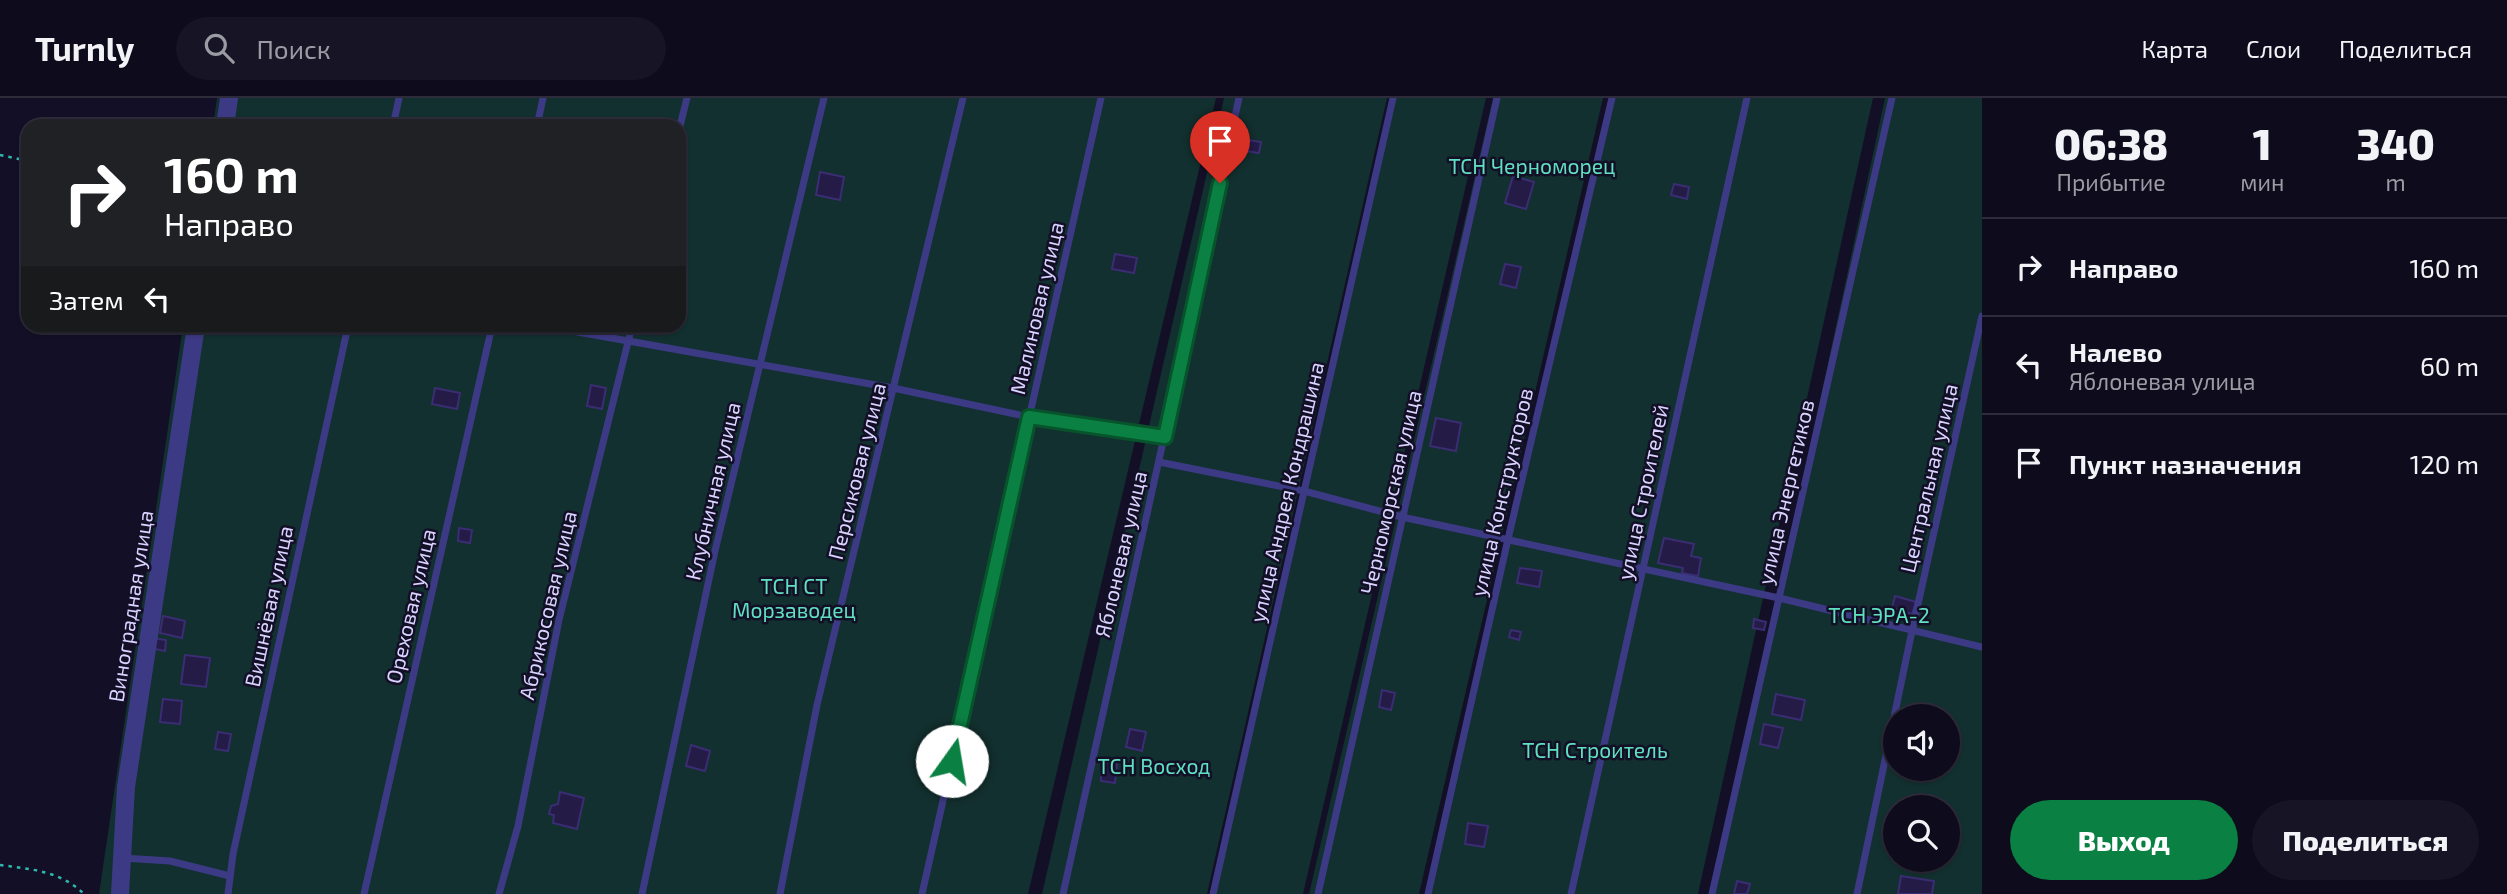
<!DOCTYPE html>
<html lang="ru">
<meta charset="utf-8">
<style>
:root{--surface:#0e0b1c;--page:#171425;--text:#f1f3f6;--muted:#9b9ba3;--line:#2e2b3b;--accent:#0b8043}
body{margin:0;font-family:"Exo 2",sans-serif;background:var(--page);color:var(--text);height:100vh;display:flex;flex-direction:column;font-size:26px;white-space:nowrap}
*{box-sizing:border-box;margin:0}
p{font-size:23px;color:var(--muted)}
.icon{flex:none;width:38px;height:38px;fill:none;stroke:currentColor;stroke-width:2;stroke-linecap:round;stroke-linejoin:round}
.map{position:relative;flex:1;overflow:hidden}
.side{display:flex;flex-direction:column;background:var(--surface);width:525px}
.side>*{flex:none}
.guide{position:absolute;left:21px;top:21px;width:665px;height:214px;border-radius:21px;box-shadow:0 2px 5px #0004,0 0 0 2px var(--line);background:#202124;color:#fff;overflow:hidden}
.buttons{position:absolute;left:1883px;top:606px;display:grid;gap:14px}
.buttons a{display:grid;place-items:center;width:77px;height:77px;border-radius:50%;background:var(--surface);box-shadow:0 2px 5px #0004,0 0 0 2px var(--line);font-size:35px}
.pin{position:absolute;display:grid;place-items:center;width:60px;height:60px;color:#fff;margin:-72px -30px;border-radius:50% 50% 50% 0;rotate:-45deg;box-shadow:0 0 7px #0007}
.pin .icon{rotate:45deg}
.me{position:absolute;width:77px;margin:-38px;rotate:13deg;stroke-linejoin:round;filter:drop-shadow(0 0 5px #0008)}
.turn{display:flex;align-items:center;gap:24px;height:147px;padding:0 28px;font-size:32px}
.turn .icon{width:91px;height:91px;stroke-width:2.5}
.turn b{display:block;font-size:49px;line-height:60px}
.then{display:flex;align-items:center;height:66px;padding:0 28px;background:#0003;gap:14px;font-size:26px}
.eta{display:flex;justify-content:space-evenly;align-items:center;height:119px;text-align:center}
.eta b{font-size:42px;font-weight:800;line-height:49px}
.action{display:flex;gap:14px;margin-top:auto;padding:14px 28px}
.action a{flex:1;height:80px;border-radius:42px;background:var(--accent);color:#fff;font-size:28px;font-weight:800;line-height:80px;text-align:center}
.action a+a{background:var(--page);color:var(--text)}
ul{padding:0;list-style:none}
li{display:flex;align-items:center;gap:21px;height:98px;padding:0 28px;border-top:2px solid var(--line)}
li div{flex:1}
li b{display:block;font-size:26px}
li em{font-style:normal}
header{display:flex;align-items:center;gap:42px;box-sizing:border-box;height:98px;padding:0 35px;background:var(--surface);border-bottom:2px solid var(--line)}
header strong{font-size:33px}
nav{display:flex;gap:38px;margin-inline-start:auto;font-size:24px}
.search{width:490px;height:63px;background:var(--page);display:flex;align-items:center;gap:18px;box-sizing:border-box;padding:0 24px;border-radius:38px;color:var(--muted);font-size:26px}
main{display:flex;flex:1;min-height:0}
.map>svg:first-child{display:block}
</style>
<header>
<strong>Turnly</strong>
<div class="search"><svg class="icon" aria-label="search" viewBox="0 0 24 24"><circle cx="10" cy="10" r="6"/><path d="M15 15l6 6"/></svg>Поиск</div>
<nav><a>Карта</a><a>Слои</a><a>Поделиться</a></nav>
</header>
<main>
<div class="map">
<svg width="1982" height="796" viewBox="0 0 1982 796">
<rect width="100%" height="100%" fill="#130f26"/>
<g fill="#12302f" fill-rule="evenodd">
<polygon points="217,0 1216,0 1028,796 99,796 183,228 679,228 679,28 213,28"/>
<polygon points="1224,0 1387,0 1207,796 1042,796"/>
<polygon points="1396,0 1486,0 1303,796 1215,796"/>
<polygon points="1493,0 1603,0 1419,796 1309,796"/>
<polygon points="1610,0 1873,0 1698,796 1425,796"/>
<path d="M 1885,0 L 1982,0 L 1982,796 L 1714,796 ZM 1895,618 L 1948,618 L 1948,670 L 1895,670 ZM 1895,709 L 1948,709 L 1948,761 L 1895,761 Z"/>
</g>
<g fill="#241b47" stroke="#3b2d73" stroke-width="2">
<polygon points="1248,42 1261,44 1259,55 1246,53"/>
<polygon points="820,74 844,79 840,102 816,97"/>
<polygon points="1513,78 1534,84 1526,111 1505,105"/>
<polygon points="1674,86 1689,89 1687,101 1671,97"/>
<polygon points="1115,156 1137,160 1134,175 1112,171"/>
<polygon points="1505,166 1521,169 1516,190 1500,186"/>
<polygon points="591,287 606,290 602,311 587,308"/>
<polygon points="435,290 460,295 457,311 432,306"/>
<polygon points="1436,320 1461,325 1456,353 1430,348"/>
<polygon points="459,430 472,432 470,445 458,443"/>
<polygon points="1664,440 1694,446 1691,458 1701,460 1698,478 1682,475 1683,470 1658,465"/>
<polygon points="1520,470 1542,473 1539,489 1517,485"/>
<polygon points="1895,498 1916,504 1912,516 1892,510"/>
<polygon points="163,518 185,523 182,540 160,535"/>
<polygon points="1754,521 1766,524 1764,532 1753,530"/>
<polygon points="1511,532 1521,534 1519,542 1509,539"/>
<polygon points="152,540 166,542 165,553 151,550"/>
<polygon points="185,557 210,560 206,589 181,586"/>
<polygon points="1382,592 1395,595 1391,612 1379,609"/>
<polygon points="1776,596 1805,602 1801,622 1772,616"/>
<polygon points="163,601 182,603 180,626 160,624"/>
<polygon points="1764,626 1783,630 1778,650 1760,646"/>
<polygon points="1130,631 1146,634 1142,653 1126,649"/>
<polygon points="218,634 231,636 228,653 215,651"/>
<polygon points="691,647 710,653 705,673 686,668"/>
<polygon points="1101,664 1117,666 1115,685 1101,683"/>
<polygon points="560,694 584,700 577,731 553,725 554,717 549,716 551,708 558,706"/>
<polygon points="1468,725 1488,728 1484,749 1465,746"/>
<polygon points="1901,778 1934,783 1932,796 1898,796"/>
<polygon points="1737,783 1750,786 1747,796 1734,796"/>
</g>
<g fill="none" stroke-linecap="round" stroke-linejoin="round">
<g stroke="#2fb8b0" stroke-width="2.5" stroke-dasharray="3.5 5" stroke-linecap="butt">
<polyline points="0,57 28,63"/>
<path d="M 0,767 C 30,771 61,773 84,796"/>
</g>
<g stroke="#3d3a85" stroke-width="7">
<polyline points="393,28 399,0"/>
<polyline points="537,28 543,0"/>
<polyline points="679,32 687,0"/>
<polyline points="544,228 893,290 1029,319 1165,339"/>
<polyline points="1159,364 1304,393 1402,419 1779,500 1982,549"/>
<polyline points="123,760 170,763 230,778"/>
<polyline points="228,796 233,756 348,228"/>
<polyline points="364,796 492,228"/>
<polyline points="499,796 518,728 559,522 632,228"/>
<polyline points="642,796 715,453 824,0"/>
<polyline points="780,796 817,607 963,0"/>
<polyline points="922,796 1101,0"/>
<polyline points="1063,796 1239,0"/>
<polyline points="1213,796 1393,0"/>
<polyline points="1318,796 1497,0"/>
<polyline points="1428,796 1508,441 1612,0"/>
<polyline points="1571,796 1747,0"/>
<polyline points="1712,796 1892,0"/>
<polyline points="1857,796 1912,533 1982,218"/>
</g>
<g stroke="#3d3a85" stroke-width="18">
<polyline points="225,28 229,0"/>
<polyline points="120,796 126,689 196,228"/>
</g>
</g>
<g fill="none" stroke-linecap="round" stroke-linejoin="round">
<g stroke="#07532c" stroke-width="18">
<polyline id="route" points="952,663 1029,319 1165,339 1220,85"/>
</g>
<use href="#route" stroke="#0b8043" stroke-width="12"/>
</g>
<g text-anchor="middle" dominant-baseline="central" stroke-width="5" stroke-linejoin="round" paint-order="stroke">
<g font-size="21" fill="#5fe0c0" stroke="#130f26">
<text x="1532" y="67">ТСН Черноморец</text>
<text x="794" y="487">ТСН СТ<tspan x="794" dy="24">Морзаводец</tspan></text>
<text x="1879" y="516">ТСН ЭРА-2</text>
<text x="1595" y="651">ТСН Строитель</text>
<text x="1154" y="667">ТСН Восход</text>
</g>
<g font-size="21" fill="#d9d4ff" stroke="#130f26">
<text transform="translate(1036 210) rotate(-77)">Малиновая улица</text>
<text transform="translate(856 373) rotate(-76)">Персиковая улица</text>
<text transform="translate(1928 380) rotate(-77)">Центральная улица</text>
<text transform="translate(712 393) rotate(-77)">Клубничная улица</text>
<text transform="translate(1286 394) rotate(-77)">улица Андрея Кондрашина</text>
<text transform="translate(1390 394) rotate(-77)">Черноморская улица</text>
<text transform="translate(1501 394) rotate(-77)">улица Конструкторов</text>
<text transform="translate(1642 394) rotate(-78)">улица Строителей</text>
<text transform="translate(1785 394) rotate(-77)">улица Энергетиков</text>
<text transform="translate(1120 456) rotate(-77)">Яблоневая улица</text>
<text transform="translate(547 507) rotate(-77)">Абрикосовая улица</text>
<text transform="translate(130 508) rotate(-81)">Виноградная улица</text>
<text transform="translate(268 508) rotate(-78)">Вишнёвая улица</text>
<text transform="translate(410 508) rotate(-77)">Ореховая улица</text>
</g>
</g>
</svg>
<div class="buttons">
<a><svg class="icon" aria-label="sound" viewBox="0 0 24 24"><path d="M4 9h4l5-4v14l-5-4H4zM17 9q2 3 0 6"/></svg></a>
<a><svg class="icon" aria-label="search" viewBox="0 0 24 24"><circle cx="10" cy="10" r="6"/><path d="M15 15l6 6"/></svg></a>
</div>
<div class="pin" style="left:1220px;top:85px;background:#d93025"><svg class="icon" aria-label="arrive" viewBox="0 0 24 24"><path d="M6 21V4h12l-3 4 3 4H6"/></svg></div>
<svg class="me" style="left:952px;top:663px" viewBox="-20 -20 40 40"><circle r="19" fill="#fff"/><path d="M0-13L10 11 0 6-10 11z" fill="#0b8043"/></svg>
<div class="guide">
<div class="turn"><svg class="icon" aria-label="right" viewBox="0 0 24 24"><path d="M7 20v-9h11M14 6l5 5-5 5"/></svg><div><b>160 m</b>Направо</div></div>
<div class="then">Затем<svg class="icon" aria-label="left" viewBox="0 0 24 24"><path d="M17 20v-9H6M10 6l-5 5 5 5"/></svg></div>
</div>
</div>
<section class="side">
<div class="eta">
<div><b>06:38</b><p>Прибытие</p></div>
<div><b>1</b><p>мин</p></div>
<div><b>340</b><p>m</p></div>
</div>
<ul>
<li><svg class="icon" aria-label="right" viewBox="0 0 24 24"><path d="M7 20v-9h11M14 6l5 5-5 5"/></svg><div><b>Направо</b></div><em>160 m</em></li>
<li><svg class="icon" aria-label="left" viewBox="0 0 24 24"><path d="M17 20v-9H6M10 6l-5 5 5 5"/></svg><div><b>Налево</b><p>Яблоневая улица</p></div><em>60 m</em></li>
<li><svg class="icon" aria-label="arrive" viewBox="0 0 24 24"><path d="M6 21V4h12l-3 4 3 4H6"/></svg><div><b>Пункт назначения</b></div><em>120 m</em></li>
</ul>
<div class="action"><a>Выход</a><a>Поделиться</a></div>
</section>
</main>
